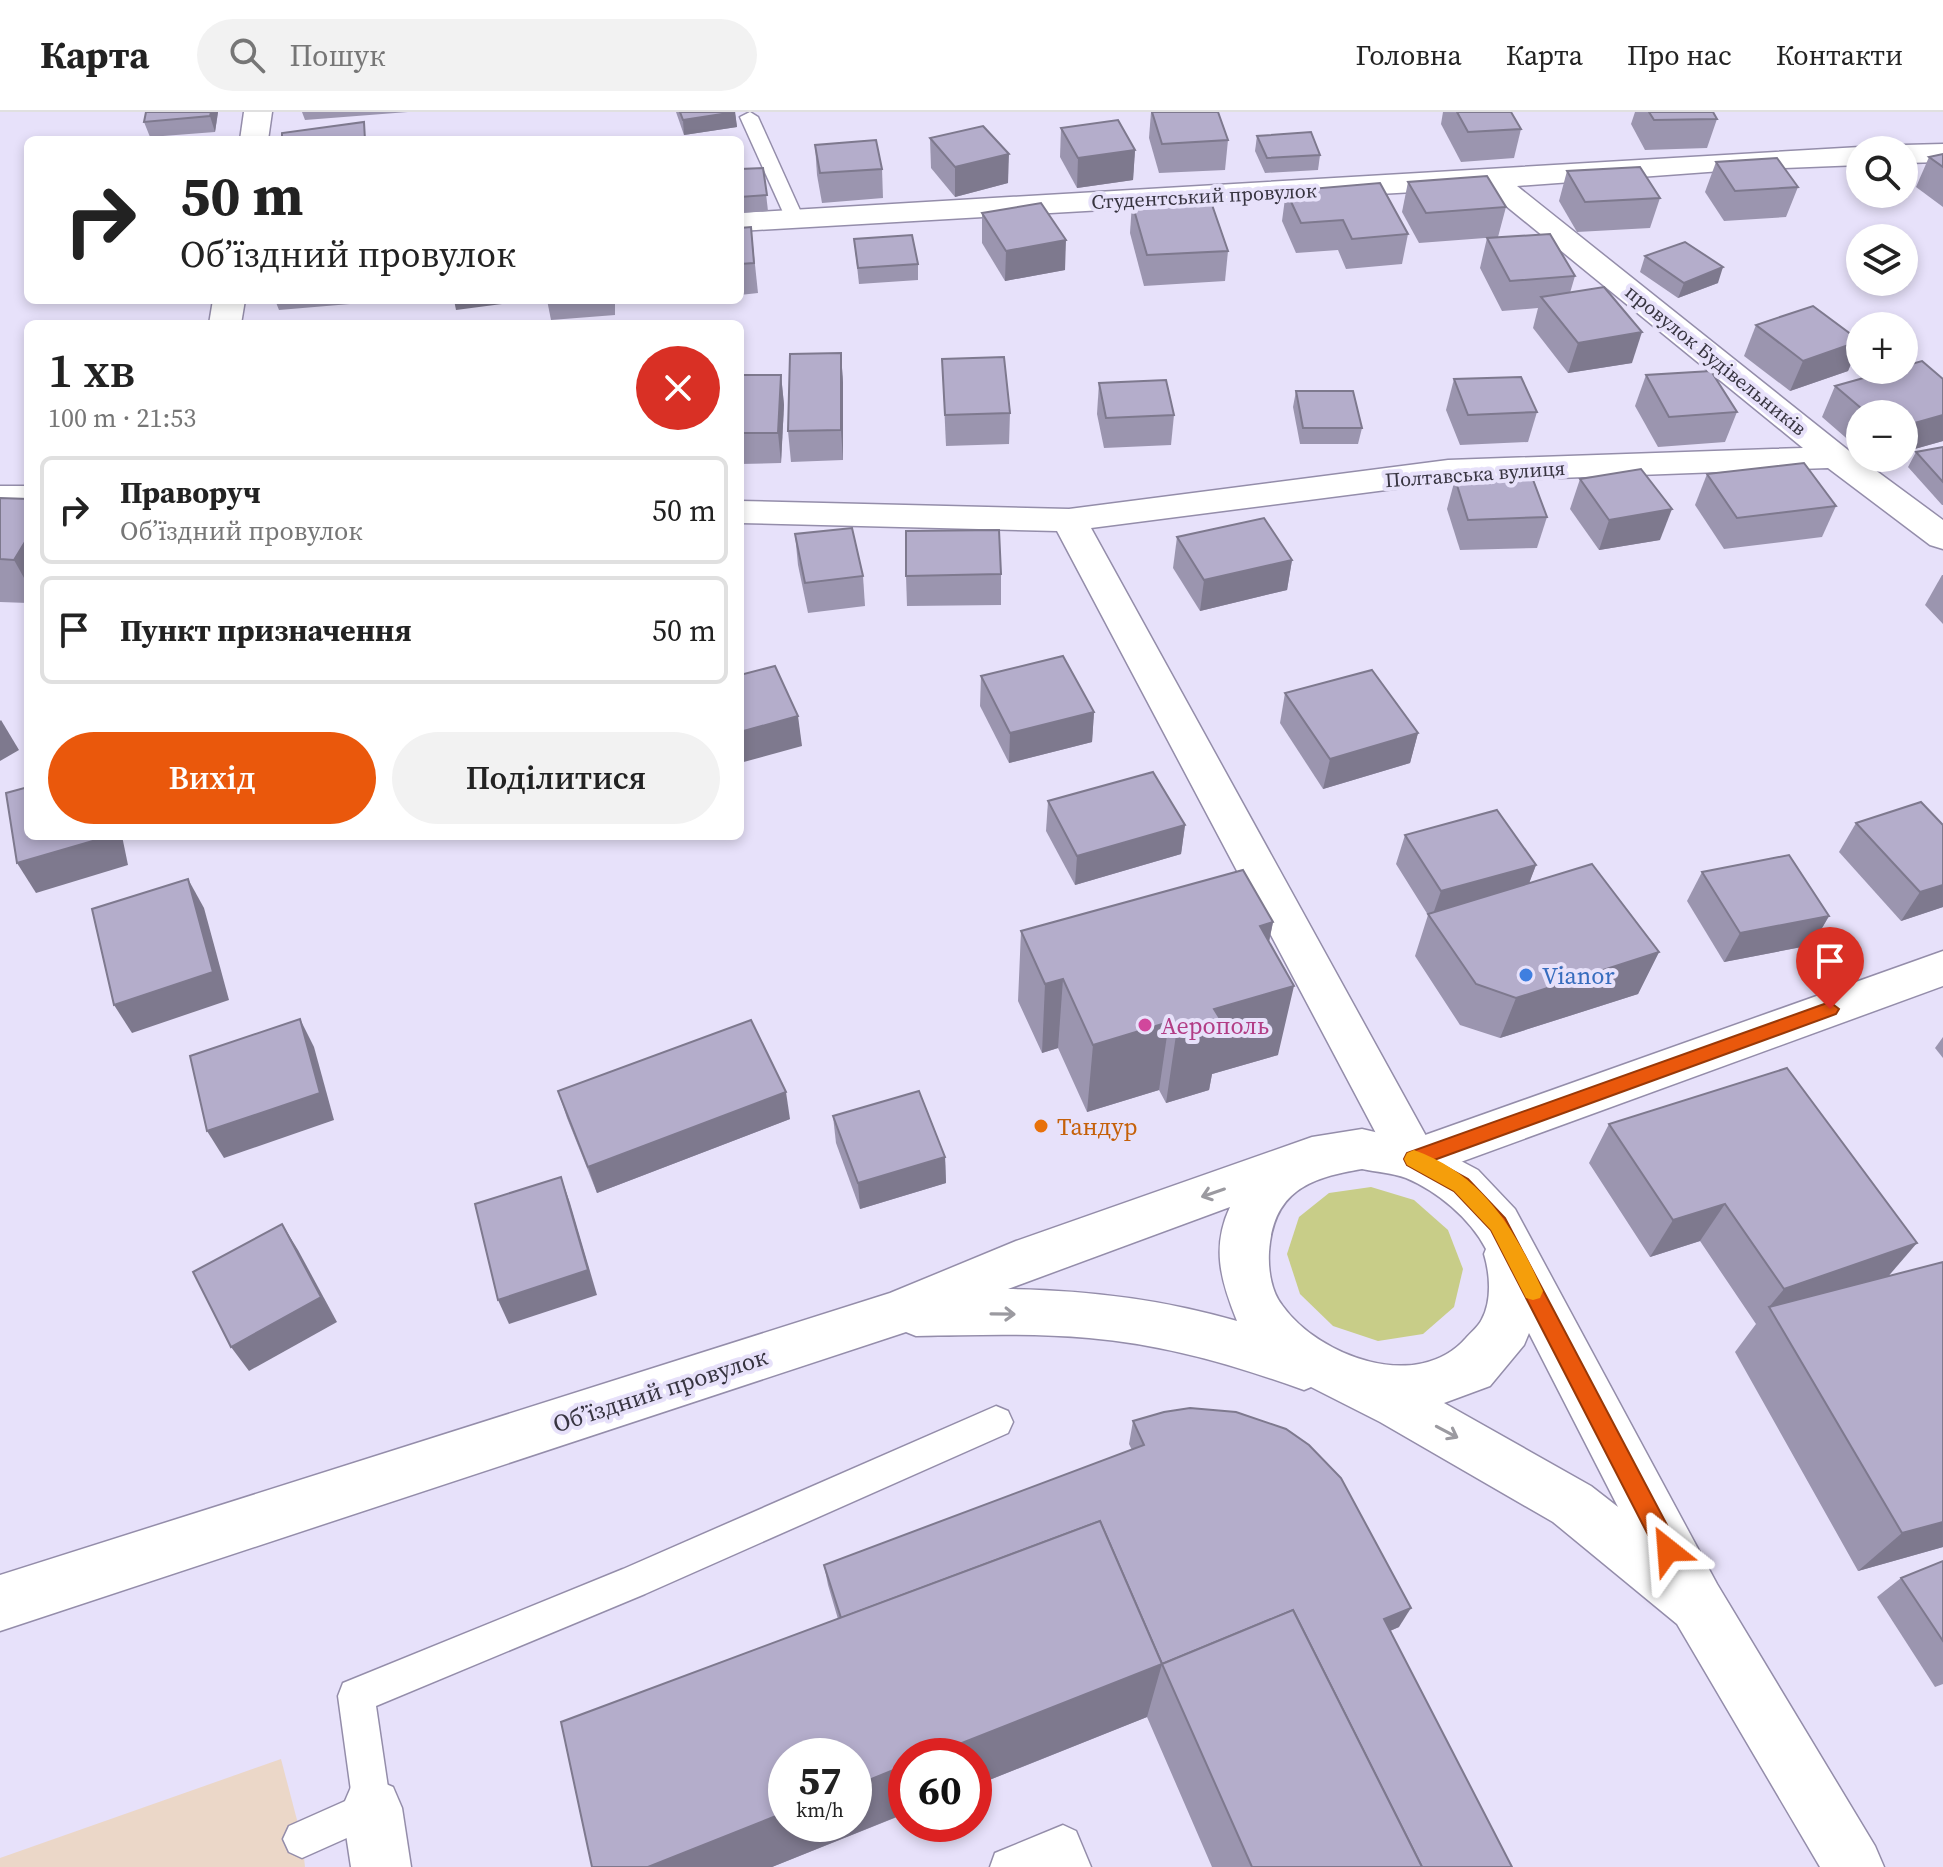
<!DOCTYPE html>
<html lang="uk">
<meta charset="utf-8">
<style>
:root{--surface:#fff;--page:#f2f2f2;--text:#222;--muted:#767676;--line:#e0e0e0;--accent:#ea580c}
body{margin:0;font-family:"Source Serif 4",serif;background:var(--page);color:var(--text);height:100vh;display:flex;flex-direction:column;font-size:30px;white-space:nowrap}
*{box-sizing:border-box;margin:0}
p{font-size:26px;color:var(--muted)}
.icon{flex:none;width:44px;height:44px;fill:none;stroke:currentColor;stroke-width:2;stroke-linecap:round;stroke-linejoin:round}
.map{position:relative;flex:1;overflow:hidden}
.details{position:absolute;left:24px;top:208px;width:720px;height:520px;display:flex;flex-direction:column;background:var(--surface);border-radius:12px;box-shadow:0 4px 12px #0003}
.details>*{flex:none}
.guide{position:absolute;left:24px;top:24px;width:720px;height:168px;border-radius:12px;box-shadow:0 4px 12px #0003;background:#fff;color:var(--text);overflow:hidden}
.tools{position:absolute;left:1846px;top:24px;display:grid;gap:16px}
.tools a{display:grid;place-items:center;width:72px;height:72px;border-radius:50%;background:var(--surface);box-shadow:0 4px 12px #0003;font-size:40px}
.speed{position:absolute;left:768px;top:1626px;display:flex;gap:16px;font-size:40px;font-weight:700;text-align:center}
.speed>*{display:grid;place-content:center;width:104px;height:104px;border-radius:50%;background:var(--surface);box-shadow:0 4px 12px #0003;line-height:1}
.speed small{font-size:20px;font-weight:400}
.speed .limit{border:12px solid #d22;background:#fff;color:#111}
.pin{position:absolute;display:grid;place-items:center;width:68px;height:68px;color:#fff;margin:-82px -34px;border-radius:50% 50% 50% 0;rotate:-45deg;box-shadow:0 0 8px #0007}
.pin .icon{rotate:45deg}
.me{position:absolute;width:88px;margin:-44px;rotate:332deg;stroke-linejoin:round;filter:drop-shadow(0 0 6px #0008)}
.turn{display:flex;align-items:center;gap:28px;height:168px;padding:0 24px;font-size:36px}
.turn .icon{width:104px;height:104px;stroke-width:2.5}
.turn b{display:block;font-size:56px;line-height:68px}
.round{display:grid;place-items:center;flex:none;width:84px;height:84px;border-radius:42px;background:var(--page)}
.head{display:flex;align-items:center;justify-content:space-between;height:136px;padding:0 24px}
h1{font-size:48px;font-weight:600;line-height:60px}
.button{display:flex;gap:16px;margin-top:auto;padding:16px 24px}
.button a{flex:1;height:92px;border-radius:48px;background:var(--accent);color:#fff;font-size:32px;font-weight:600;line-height:92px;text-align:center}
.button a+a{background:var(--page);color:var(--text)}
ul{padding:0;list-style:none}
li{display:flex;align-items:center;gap:24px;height:108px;margin:0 16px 12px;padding:0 8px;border:4px solid var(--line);border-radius:12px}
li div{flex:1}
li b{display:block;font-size:30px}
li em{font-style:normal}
header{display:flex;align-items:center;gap:48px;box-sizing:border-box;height:112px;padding:0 40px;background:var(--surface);border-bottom:2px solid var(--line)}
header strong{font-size:38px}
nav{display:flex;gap:44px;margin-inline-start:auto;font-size:28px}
.search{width:560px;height:72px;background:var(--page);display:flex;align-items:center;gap:20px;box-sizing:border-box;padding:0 28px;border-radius:44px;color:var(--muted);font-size:30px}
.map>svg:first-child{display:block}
</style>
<header>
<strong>Карта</strong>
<div class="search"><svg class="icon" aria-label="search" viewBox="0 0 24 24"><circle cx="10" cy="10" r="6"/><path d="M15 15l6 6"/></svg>Пошук</div>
<nav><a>Головна</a><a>Карта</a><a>Про нас</a><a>Контакти</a></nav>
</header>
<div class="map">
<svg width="1943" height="1755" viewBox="0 0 1943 1755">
<rect width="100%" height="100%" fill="#e7e1fa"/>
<polygon fill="#ebd7c8" points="281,1647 302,1727 305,1755 0,1755 0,1746"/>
<polygon fill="#c8cd88" points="1371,1075 1414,1088 1448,1118 1463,1157 1454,1195 1423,1222 1378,1229 1333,1214 1300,1182 1287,1142 1299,1105 1329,1081"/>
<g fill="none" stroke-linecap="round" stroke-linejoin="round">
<g stroke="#948daa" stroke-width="3">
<g id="service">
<polygon points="750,0 758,5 804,107 802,111 788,111 786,107 740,5"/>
<polygon points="996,1294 1008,1299 1013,1310 1008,1321 645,1482 376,1594 391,1696 385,1709 302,1746 289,1740 283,1727 289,1714 352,1686 338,1584 343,1571 623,1457"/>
<polygon points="1063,1713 1076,1719 1091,1755 990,1755 995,1741"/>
</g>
</g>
<g stroke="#948daa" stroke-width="3">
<g id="minor">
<polygon points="244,0 272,0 268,28 240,28"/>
<polygon points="1943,32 1943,50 1904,51 1904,38 1892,38 1904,33"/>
<polygon points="1860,35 1870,38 1860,38 1860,53 1735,58 1517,74 1848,338 1943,408 1943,437 1930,433 1828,356 1448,370 1091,416 1431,1033 1438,1047 1431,1061 1414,1067 1397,1061 1057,419 740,411 740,389 1069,397 1448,348 1803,336 1484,76 740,119 740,101"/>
<polygon points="213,188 245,188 241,212 209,212"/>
<rect x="0" y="374" width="28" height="22"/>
<polygon points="372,1666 393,1675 402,1696 411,1755 351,1755 342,1696 351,1675"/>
</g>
</g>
<g stroke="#948daa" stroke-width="3">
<polygon id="tertiary" points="1943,839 1943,874 1414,1067 1397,1061 1390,1047 1397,1033"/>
</g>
<g stroke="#948daa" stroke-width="3">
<path id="primary" d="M 1362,1017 L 1431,1033 L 1478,1058 L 1515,1097 L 1717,1472 L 1875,1734 L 1884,1755 L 1820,1755 L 1677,1512 L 1553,1410 L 1380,1310 L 1311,1275 L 1304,1278 C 1234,1253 1163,1232 1089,1226 C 1031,1221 974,1223 916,1224 L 906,1220 L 0,1519 L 0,1463 L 890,1181 L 1016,1129 L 1312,1025 ZM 1362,1057 C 1376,1060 1393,1061 1406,1066 C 1437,1079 1470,1106 1486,1137 L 1484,1142 C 1490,1162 1492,1188 1482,1207 C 1479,1214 1471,1220 1466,1226 C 1418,1281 1319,1245 1282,1193 C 1271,1179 1268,1157 1269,1140 C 1273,1080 1308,1066 1362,1057 ZM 1230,1095 C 1211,1136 1221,1169 1237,1209 C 1162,1187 1086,1178 1008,1177 ZM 1529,1221 L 1618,1395 L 1591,1374 L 1444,1291 L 1490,1274 L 1524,1233 Z"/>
</g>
<use href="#service" fill="#fff" fill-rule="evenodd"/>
<use href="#minor" fill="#fff" fill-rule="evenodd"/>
<use href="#tertiary" fill="#fff" fill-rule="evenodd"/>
<use href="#primary" fill="#fff" fill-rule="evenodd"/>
</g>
<g fill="#9b95af">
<polygon points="218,0 215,20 150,25 144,10"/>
<polygon points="302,0 408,0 305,8"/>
<polygon points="676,0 735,0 737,15 684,23"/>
<polygon points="1151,0 1218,0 1228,28 1225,58 1159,61 1149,26"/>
<polygon points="1443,0 1511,0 1521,17 1514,46 1461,50 1441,12"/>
<polygon points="1635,0 1713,0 1717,7 1707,36 1645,38 1631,12"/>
<polygon points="1061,16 1135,38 1133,68 1077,76 1060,45"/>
<polygon points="1257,24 1320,43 1318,58 1265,61 1255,39"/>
<polygon points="930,26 1008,71 955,85 931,56"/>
<polygon points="815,33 882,57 883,86 822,91 817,63"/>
<polygon points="1943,42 1943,95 1916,75 1929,45"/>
<polygon points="1716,50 1798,75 1786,105 1724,109 1705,80"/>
<polygon points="763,56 768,99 740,101 740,57"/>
<polygon points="1567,59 1660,86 1650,116 1577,120 1559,89"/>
<polygon points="1408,70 1506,95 1498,125 1419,131 1402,100"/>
<polygon points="1286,79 1408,122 1402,152 1346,157 1338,138 1296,141 1282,109"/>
<polygon points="1132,91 1228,139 1225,169 1144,174 1130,121"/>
<polygon points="982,101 1065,158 1005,169 982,131"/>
<polygon points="751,115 758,181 740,183 740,116"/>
<polygon points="1487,126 1575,164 1570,181 1632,251 1568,261 1533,216 1538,196 1502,199 1480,156"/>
<polygon points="854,127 918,152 918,168 859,172"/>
<polygon points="1645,144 1718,171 1678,186 1640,160"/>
<polygon points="275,188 362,188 362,191 279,198"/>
<polygon points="547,188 615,188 615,203 551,208"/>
<polygon points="1756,213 1860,229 1860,231 1848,259 1790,279 1744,244"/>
<polygon points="841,241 843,271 843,348 791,350 788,319"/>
<polygon points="942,247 1010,301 1009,332 946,334"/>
<polygon points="740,263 781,263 784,293 781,351 740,352"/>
<polygon points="1646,263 1737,300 1725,330 1658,335 1635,294"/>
<polygon points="1454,267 1537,300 1528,330 1460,333 1446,298"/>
<polygon points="1943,267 1943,329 1904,340 1904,302 1860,302 1860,338 1822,305 1835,274"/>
<polygon points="1099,271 1174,303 1171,333 1104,336 1097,302"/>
<polygon points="1296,279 1362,316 1358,332 1300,332 1293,295"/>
<polygon points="1943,335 1943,393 1942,393 1908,355 1916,340"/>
<polygon points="1707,362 1836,394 1822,425 1724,437 1695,393"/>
<polygon points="1455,367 1547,405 1537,436 1460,438 1447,397"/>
<polygon points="1580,367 1660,428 1599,438 1570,397"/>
<polygon points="0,386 28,387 28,491 0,490"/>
<polygon points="795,422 863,464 865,494 808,501 798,453"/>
<polygon points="1177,425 1292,448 1287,478 1200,499 1173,456"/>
<polygon points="1001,462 1001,493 907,494 906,464"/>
<polygon points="1942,463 1943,463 1943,512 1925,493"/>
<polygon points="981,564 1094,600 1092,630 1009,651 980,594"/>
<polygon points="1285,581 1418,621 1410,651 1323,677 1280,611"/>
<polygon points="1048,689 1185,713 1181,742 1075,773 1046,719"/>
<polygon points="1856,711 1943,713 1943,795 1901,809 1839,740"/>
<polygon points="1405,723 1536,753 1529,771 1659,840 1638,882 1500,926 1460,913 1415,844 1428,803 1396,752"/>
<polygon points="1702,760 1829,804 1812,833 1724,850 1687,789"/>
<polygon points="1273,810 1269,830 1278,943 1212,962 1209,978 1166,991 1159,978 1087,1000 1058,936 1042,941 1018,889 1021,819"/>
<polygon points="1943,925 1943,946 1935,936"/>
<polygon points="558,979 790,1007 597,1081 567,1006"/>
<polygon points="833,1004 945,1045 946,1071 860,1097 836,1031"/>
<polygon points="1609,1012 1888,1164 1943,1150 1943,1435 1858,1459 1735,1240 1756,1212 1700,1129 1650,1145 1589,1051"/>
<polygon points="1133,1309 1399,1515 1390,1519 1512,1755 1212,1755 1147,1605 772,1755 592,1755 838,1507 828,1473 824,1453 1132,1338 1129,1332"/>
<polygon points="1943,1449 1943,1572 1935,1575 1877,1485 1901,1466"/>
</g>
<g fill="#7e798e">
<polygon points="211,0 218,0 215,20 210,4"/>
<polygon points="735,0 737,15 684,23 683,8"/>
<polygon points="1135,38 1133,68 1077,76 1078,46"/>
<polygon points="1009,42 1008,71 955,85 955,55"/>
<polygon points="1066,128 1065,158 1005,169 1006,139"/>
<polygon points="1723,155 1718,171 1678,186 1684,171"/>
<polygon points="454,188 502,188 502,192 456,198"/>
<polygon points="1642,220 1632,251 1568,261 1578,231"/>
<polygon points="1860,229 1848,259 1790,279 1803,249"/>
<polygon points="841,241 843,271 843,348 841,318"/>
<polygon points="781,263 784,293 781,351 778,321"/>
<polygon points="1943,303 1943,329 1904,340 1904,314"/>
<polygon points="1672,397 1660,428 1599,438 1609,408"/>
<polygon points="28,425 28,473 14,448"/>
<polygon points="1292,448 1287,478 1200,499 1204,468"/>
<polygon points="1094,600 1092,630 1009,651 1010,621"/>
<polygon points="798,604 802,634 740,651 740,620"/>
<polygon points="1,608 19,638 0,649 0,609"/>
<polygon points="1418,621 1410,651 1323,677 1330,647"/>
<polygon points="1185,713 1181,742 1075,773 1077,744"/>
<polygon points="110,724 122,724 128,753 36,781 17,751"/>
<polygon points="1536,753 1525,782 1431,808 1441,779"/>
<polygon points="188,767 204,796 229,888 132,921 114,893"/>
<polygon points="1943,773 1943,795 1901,809 1920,780"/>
<polygon points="1829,804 1812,833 1724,850 1740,821"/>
<polygon points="1273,810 1258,881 1260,814"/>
<polygon points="1659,840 1638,882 1500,926 1516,886"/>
<polygon points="1063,867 1058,936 1042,941 1045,872"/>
<polygon points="1294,874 1278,943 1212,962 1209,978 1166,991 1176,923 1214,897"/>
<polygon points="300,907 314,935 334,1008 224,1046 207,1019"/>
<polygon points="1169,910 1159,978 1087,1000 1093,933"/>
<polygon points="786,980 790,1007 597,1081 588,1055"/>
<polygon points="945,1045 946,1071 860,1097 858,1071"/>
<polygon points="561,1065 570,1091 597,1183 509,1212 498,1188"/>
<polygon points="1725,1092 1700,1129 1650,1145 1673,1108"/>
<polygon points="282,1112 298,1138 337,1210 249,1259 231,1235"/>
<polygon points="1917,1131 1886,1167 1769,1195 1784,1177"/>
<polygon points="1943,1410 1943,1435 1858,1459 1902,1421"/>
<polygon points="1411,1496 1399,1515 1373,1526 1384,1507"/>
<polygon points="1162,1552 1147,1605 974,1674 974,1644 929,1644"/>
<polygon points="906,1653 906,1701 772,1755 648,1755 786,1700 786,1712 854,1712 854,1674"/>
</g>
<g fill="#b4adcb" stroke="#7e798e" stroke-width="2">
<polygon points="146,0 211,0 210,4 144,10"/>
<polygon points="680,0 735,0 683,8"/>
<polygon points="1152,0 1218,0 1228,28 1162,32"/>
<polygon points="1457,0 1511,0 1521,17 1468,20"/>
<polygon points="1649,0 1713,0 1717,7 1654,8"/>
<polygon points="1118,8 1135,38 1078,46 1061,16"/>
<polygon points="364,10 365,28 282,28 282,21"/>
<polygon points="983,14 1009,42 955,55 930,26"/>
<polygon points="1311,20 1320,43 1267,46 1257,24"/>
<polygon points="876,28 882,57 820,61 815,33"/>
<polygon points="1943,42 1943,55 1929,45"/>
<polygon points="1777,46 1798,75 1735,79 1716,50"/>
<polygon points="1640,55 1660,86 1585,90 1567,59"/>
<polygon points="763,56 767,83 740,85 740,57"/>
<polygon points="1487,64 1506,95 1426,101 1408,70"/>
<polygon points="1380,71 1408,122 1352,127 1343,108 1301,111 1286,79"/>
<polygon points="1210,87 1228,139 1147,143 1132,91"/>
<polygon points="1041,91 1066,128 1006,139 982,101"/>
<polygon points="751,115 754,151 740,152 740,116"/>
<polygon points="1550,122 1575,164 1510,169 1487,126"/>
<polygon points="912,123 918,152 858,156 854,127"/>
<polygon points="1685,130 1723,155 1684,171 1645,144"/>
<polygon points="1604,175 1642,220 1578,231 1541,185"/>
<polygon points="1813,194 1860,229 1803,249 1756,213"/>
<polygon points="841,241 841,318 788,319 790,242"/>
<polygon points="1004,245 1010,301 945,303 942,247"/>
<polygon points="1922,249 1943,267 1943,303 1904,314 1904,302 1868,302 1835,274 1892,258 1904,258 1904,254"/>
<polygon points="1711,259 1737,300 1669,305 1646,263"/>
<polygon points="740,263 781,263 778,321 740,321"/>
<polygon points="1521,265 1537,300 1468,303 1454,267"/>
<polygon points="1166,268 1174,303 1106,306 1099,271"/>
<polygon points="1296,279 1353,279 1362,316 1303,316"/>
<polygon points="1943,335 1943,370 1916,340"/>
<polygon points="1804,351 1836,394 1737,406 1707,362"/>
<polygon points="1641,357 1672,397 1609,408 1580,367"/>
<polygon points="1532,365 1547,405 1468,408 1455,367"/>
<polygon points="0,386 28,387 28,425 14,448 0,447"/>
<polygon points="1264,406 1292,448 1204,468 1177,425"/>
<polygon points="852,416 863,464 805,471 795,422"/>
<polygon points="999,418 1001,462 906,464 906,419"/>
<polygon points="1063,544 1094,600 1010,621 981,564"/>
<polygon points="775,554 798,604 740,620 740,563"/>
<polygon points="1372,558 1418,621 1330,647 1285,581"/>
<polygon points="1153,660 1185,713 1077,744 1048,689"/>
<polygon points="28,675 28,724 110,724 17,751 6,681"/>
<polygon points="1921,690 1943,713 1943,773 1920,780 1856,711"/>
<polygon points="1497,698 1536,753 1441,779 1405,723"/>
<polygon points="1789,743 1829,804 1740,821 1702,760"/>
<polygon points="1592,752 1659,840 1516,886 1476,872 1428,802"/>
<polygon points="1243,758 1273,810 1260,814 1294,874 1214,897 1222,910 1176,923 1169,910 1093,933 1063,867 1045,872 1021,819"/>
<polygon points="188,767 213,860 114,893 92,797"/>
<polygon points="300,907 320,981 207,1019 190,944"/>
<polygon points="751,908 786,980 588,1055 558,979"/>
<polygon points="1787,956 1917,1131 1784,1177 1725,1092 1673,1108 1609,1012"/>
<polygon points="919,979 945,1045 858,1071 833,1004"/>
<polygon points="561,1065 588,1158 498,1188 475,1092"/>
<polygon points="282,1112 321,1185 231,1235 193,1160"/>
<polygon points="1943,1150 1943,1410 1902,1421 1769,1195"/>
<polygon points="1190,1296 1236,1300 1286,1317 1309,1333 1341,1366 1411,1496 1384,1507 1512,1755 1422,1755 1293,1498 1162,1552 1100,1409 841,1506 824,1453 1144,1333 1133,1309 1164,1300"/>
<polygon points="1100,1409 1162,1552 929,1644 906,1644 906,1653 854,1674 854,1644 786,1644 786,1700 648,1755 592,1755 561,1610"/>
<polygon points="1943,1449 1943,1529 1901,1466"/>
<polygon points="1293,1498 1422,1755 1252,1755 1162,1552"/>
</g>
<defs><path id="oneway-shaft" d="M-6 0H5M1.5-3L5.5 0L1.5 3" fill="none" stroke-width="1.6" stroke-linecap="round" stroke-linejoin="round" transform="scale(2)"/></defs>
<g stroke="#9b9aa0">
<use href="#oneway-shaft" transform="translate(1213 1081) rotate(161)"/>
<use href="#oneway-shaft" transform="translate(1003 1202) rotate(1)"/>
<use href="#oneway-shaft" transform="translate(1447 1320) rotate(28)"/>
</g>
<polygon fill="#ea580c" stroke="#983908" stroke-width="2" points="1830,890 1839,897 1836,902 1434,1048 1468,1067 1505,1106 1676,1430 1680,1438 1676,1446 1668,1449 1660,1446 1491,1118 1454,1079 1407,1053 1404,1047 1407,1041"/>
<path fill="#f59e0b" d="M 1414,1038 C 1483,1063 1514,1116 1543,1179 L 1540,1186 L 1533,1188 L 1526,1186 L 1491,1118 L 1454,1079 L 1407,1053 L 1404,1047 L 1407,1041 Z"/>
<circle fill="#3f7fe0" stroke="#e7e1fa" stroke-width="3" cx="1526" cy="863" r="8"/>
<circle fill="#d1479c" stroke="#e7e1fa" stroke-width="3" cx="1145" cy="913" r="8"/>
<circle fill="#e8710a" stroke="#e7e1fa" stroke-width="3" cx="1041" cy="1014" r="8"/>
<g text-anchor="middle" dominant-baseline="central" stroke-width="8" stroke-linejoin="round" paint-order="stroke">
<g font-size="20" fill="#373440" stroke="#e7e1fa">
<text transform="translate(1204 84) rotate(-3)">Студентський провулок</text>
<text transform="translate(1716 248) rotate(39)">провулок Будівельників</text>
<text transform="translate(1475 362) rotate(-4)">Полтавська вулиця</text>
</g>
<g font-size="24" fill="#366cbe" stroke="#e7e1fa" text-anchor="start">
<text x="1542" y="863">Vianor</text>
</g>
<g font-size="24" fill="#b23c85" stroke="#e7e1fa" text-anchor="start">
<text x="1161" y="913">Аерополь</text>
</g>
<g font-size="24" fill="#c56008" stroke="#e7e1fa" text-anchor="start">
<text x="1057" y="1014">Тандур</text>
</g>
<g font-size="24" fill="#373440" stroke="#e7e1fa">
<text transform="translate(660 1278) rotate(-18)">Обʼїздний провулок</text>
</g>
</g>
</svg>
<div class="tools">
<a><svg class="icon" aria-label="search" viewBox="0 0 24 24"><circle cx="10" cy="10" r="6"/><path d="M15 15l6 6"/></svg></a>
<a><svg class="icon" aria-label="layers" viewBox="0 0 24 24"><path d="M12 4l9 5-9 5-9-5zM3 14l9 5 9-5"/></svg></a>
<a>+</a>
<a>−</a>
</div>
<div class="speed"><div>57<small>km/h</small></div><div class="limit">60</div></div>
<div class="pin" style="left:1830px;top:897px;background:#d93025"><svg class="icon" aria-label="arrive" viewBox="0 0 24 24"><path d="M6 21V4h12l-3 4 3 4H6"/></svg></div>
<svg class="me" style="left:1668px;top:1438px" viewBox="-20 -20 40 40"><path d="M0-17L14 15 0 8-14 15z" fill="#ea580c" stroke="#fff" stroke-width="4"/></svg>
<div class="guide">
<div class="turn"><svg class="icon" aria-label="right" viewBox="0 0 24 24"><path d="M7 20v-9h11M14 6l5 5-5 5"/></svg><div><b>50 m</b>Обʼїздний провулок</div></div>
</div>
<section class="details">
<div class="head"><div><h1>1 хв</h1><p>100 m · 21:53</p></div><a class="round" style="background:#d93025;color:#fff"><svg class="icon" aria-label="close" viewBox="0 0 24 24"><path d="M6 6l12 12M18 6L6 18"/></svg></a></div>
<ul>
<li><svg class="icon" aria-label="right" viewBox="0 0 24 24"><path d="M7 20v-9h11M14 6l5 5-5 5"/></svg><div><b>Праворуч</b><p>Обʼїздний провулок</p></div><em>50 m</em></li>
<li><svg class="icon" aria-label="arrive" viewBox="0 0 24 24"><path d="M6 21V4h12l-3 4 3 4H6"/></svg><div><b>Пункт призначення</b></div><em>50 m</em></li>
</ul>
<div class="button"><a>Вихід</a><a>Поділитися</a></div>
</section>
</div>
